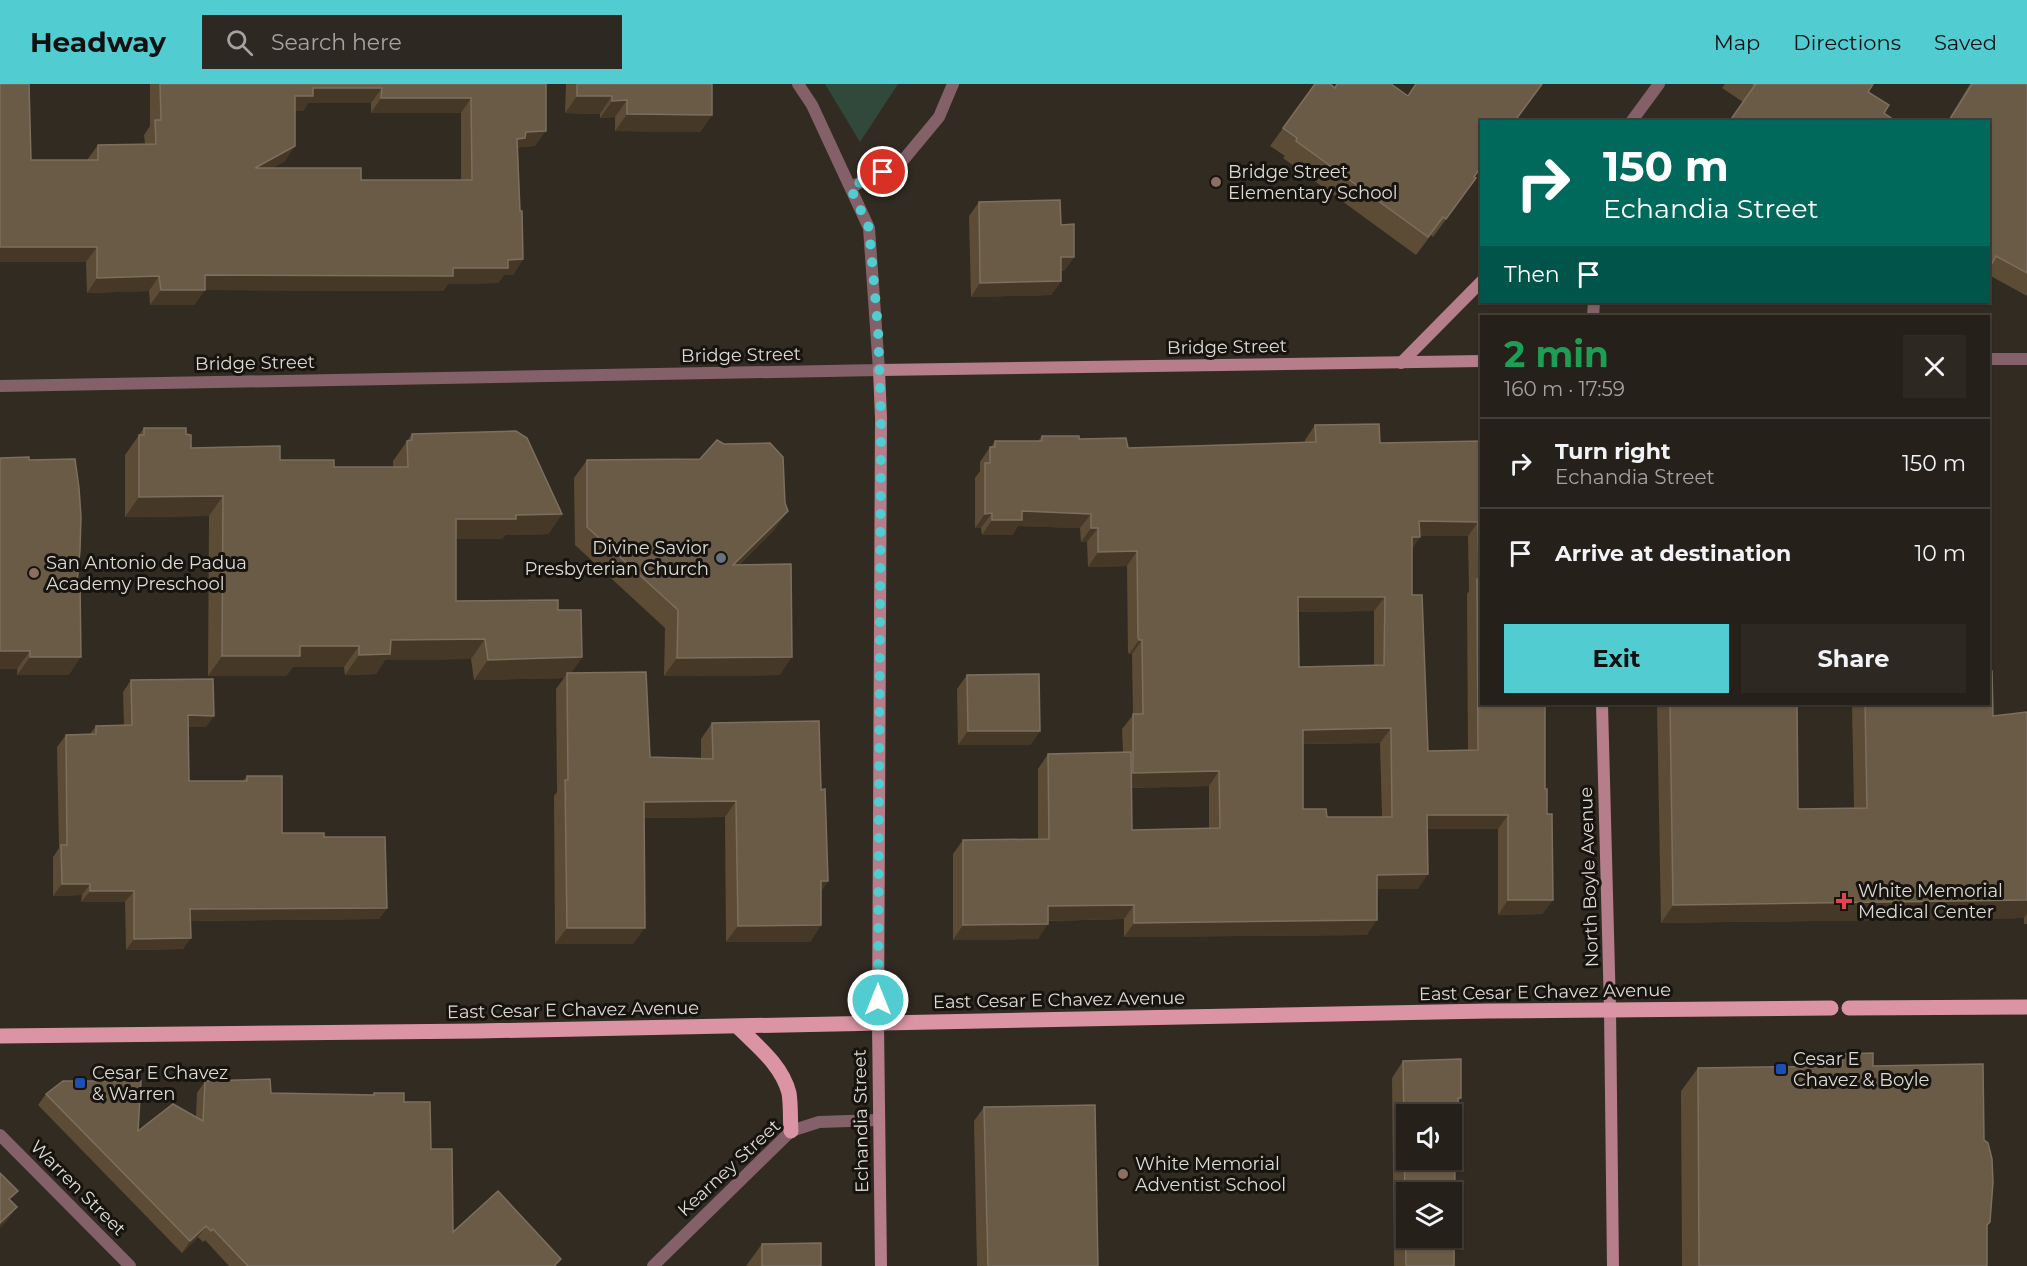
<!DOCTYPE html>
<meta charset="utf-8">
<style>
:root{--surface:#26201a;--page:#2e2823;--text:#f1f3f6;--muted:#a4a3a2;--line:#423e39;--accent:#51ccd1}
body{margin:0;font-family:Montserrat,sans-serif;background:var(--page);color:var(--text);height:100vh;display:flex;flex-direction:column;font-size:22px;white-space:nowrap}
*{box-sizing:border-box;margin:0}
p{font-size:20px;color:var(--muted)}
.icon{flex:none;width:33px;height:33px;fill:none;stroke:currentColor;stroke-width:2;stroke-linecap:round;stroke-linejoin:round}
.map{position:relative;flex:1;overflow:hidden}
.details{position:absolute;left:1480px;top:231px;width:510px;height:390px;display:flex;flex-direction:column;background:var(--surface);border-radius:0px;box-shadow:0 2px 4px #0004,0 0 0 2px var(--line)}
.details>*{flex:none}
.hud{position:absolute;left:1480px;top:36px;width:510px;height:183px;border-radius:0px;box-shadow:0 2px 4px #0004,0 0 0 2px var(--line);background:#00695c;color:#fff;overflow:hidden}
.tools{position:absolute;left:1396px;top:1020px;display:grid;gap:12px}
.tools a{display:grid;place-items:center;width:66px;height:66px;border-radius:0px;background:var(--surface);box-shadow:0 2px 4px #0004,0 0 0 2px var(--line);font-size:30px}
.pin{position:absolute;display:grid;place-items:center;width:51px;height:51px;color:#fff;margin:-26px;border:3px solid #fff;border-radius:50%;box-shadow:0 2px 6px #0007}
.me{position:absolute;width:66px;margin:-33px;rotate:0deg;stroke-linejoin:round;filter:drop-shadow(0 0 4px #0008)}
.turn{display:flex;align-items:center;gap:21px;height:126px;padding:0 24px;font-size:27px}
.turn .icon{width:78px;height:78px;stroke-width:2.5}
.turn b{display:block;font-size:42px;line-height:51px}
.then{display:flex;align-items:center;height:57px;padding:0 24px;background:#0003;gap:12px;font-size:22px}
.round{display:grid;place-items:center;flex:none;width:63px;height:63px;border-radius:0px;background:var(--page)}
.overview{display:flex;align-items:center;justify-content:space-between;height:102px;padding:0 24px}
h1{font-size:36px;font-weight:700;line-height:45px;color:#1e9e55}
.cta{display:flex;gap:12px;margin-top:auto;padding:12px 24px}
.cta a{flex:1;height:69px;border-radius:0px;background:var(--accent);color:#111;font-size:24px;font-weight:700;line-height:69px;text-align:center}
.cta a+a{background:var(--page);color:var(--text)}
ul{padding:0;list-style:none}
li{display:flex;align-items:center;gap:18px;height:90px;padding:0 24px;border-top:2px solid var(--line)}
li div{flex:1}
li b{display:block;font-size:22px}
li em{font-style:normal}
header{display:flex;align-items:center;gap:36px;box-sizing:border-box;height:84px;padding:0 30px;background:var(--accent);color:#111}
header strong{font-size:28px}
nav{display:flex;gap:33px;margin-inline-start:auto;font-size:21px}
.search{width:420px;height:54px;background:var(--page);display:flex;align-items:center;gap:15px;box-sizing:border-box;padding:0 21px;border-radius:0px;color:var(--muted);font-size:22px}
.map>svg:first-child{display:block}
</style>
<header>
<strong>Headway</strong>
<div class="search"><svg class="icon" aria-label="search" viewBox="0 0 24 24"><circle cx="10" cy="10" r="6"/><path d="M15 15l6 6"/></svg>Search here</div>
<nav><a>Map</a><a>Directions</a><a>Saved</a></nav>
</header>
<div class="map">
<svg width="2027" height="1182" viewBox="0 0 2027 1182">
<rect width="100%" height="100%" fill="#322b22"/>
<polygon fill="#30493b" points="825,0 898,0 860,58"/>
<g fill="none" stroke-linecap="round" stroke-linejoin="round">
<g stroke="#846168" stroke-width="12">
<polyline points="1631,38 1659,0"/>
<polyline points="851,103 900,80 939,33 953,0"/>
<polyline points="1593,232 1594,218"/>
<polyline points="1989,275 2027,275"/>
<polyline points="0,302 879,286 869,144 812,21 798,0"/>
<polyline points="0,1051 130,1182"/>
<polyline points="653,1182 791,1047 819,1038 879,1036"/>
</g>
<g stroke="#b57e8a" stroke-width="12">
<polyline points="1401,279 1482,197"/>
<polyline points="1602,620 1610,925 1613,1182"/>
<polyline points="881,1182 878,940 881,334 879,286 1482,277"/>
</g>
<g stroke="#db94a4" stroke-width="15">
<polyline points="1849,924 2027,923"/>
<path d="M 738,943 C 757,962 782,981 789,1009 C 791,1021 790,1035 791,1047"/>
<polyline points="0,952 478,947 1488,927 1831,924"/>
</g>
</g>
<g fill="#5c4c36" fill-rule="evenodd">
<path d="M 150,0 L 546,0 L 535,62 L 520,63 L 518,65 L 520,127 L 523,175 L 513,191 L 504,191 L 498,199 L 448,200 L 443,207 L 205,206 L 194,221 L 150,221 L 149,207 L 87,209 L 86,178 L 31,76 L 87,76 L 98,61 L 145,60 L 144,51 L 150,42 ZM 308,19 L 371,19 L 371,29 L 461,29 L 461,96 L 361,96 L 272,84 L 285,77 L 295,27 L 303,27 Z"/>
<polygon points="566,0 712,0 712,31 700,48 615,47 615,33 600,34 600,30 565,29"/>
<polygon points="1416,0 1543,0 1515,38 1482,38 1482,82 1474,93 1476,94 1433,153 1431,151 1416,171 1283,74 1285,72 1270,62 1283,44 1335,4 1408,12"/>
<polygon points="1725,0 1873,0 1743,18 1722,4"/>
<polygon points="1970,0 2027,0 2027,212 1989,191 1989,38 1947,38"/>
<polygon points="979,118 1061,141 1074,173 1064,187 1061,187 1061,197 1051,211 971,213 969,132"/>
<path d="M 1315,341 L 1380,359 L 1482,357 L 1545,705 L 1553,816 L 1542,830 L 1498,831 L 1498,745 L 1427,745 L 1418,805 L 1377,805 L 1367,851 L 1124,853 L 1124,835 L 1048,837 L 1038,855 L 953,856 L 953,770 L 963,756 L 1038,755 L 1038,685 L 1048,670 L 1123,668 L 1122,645 L 1133,631 L 1132,570 L 1129,570 L 1128,568 L 1127,482 L 1088,483 L 1087,458 L 1081,458 L 1080,444 L 1018,442 L 1012,451 L 982,451 L 981,444 L 975,444 L 975,394 L 980,387 L 980,378 L 990,363 L 991,363 L 995,357 L 1038,357 L 1042,352 L 1079,355 L 1128,364 L 1305,358 L 1305,356 ZM 1420,452 L 1468,452 L 1469,507 L 1467,510 L 1468,666 L 1428,667 L 1412,511 L 1412,465 ZM 1374,527 L 1374,581 L 1299,583 L 1298,528 ZM 1380,659 L 1382,733 L 1327,733 L 1303,725 L 1303,660 ZM 1209,702 L 1209,744 L 1132,746 L 1131,704 Z"/>
<polygon points="144,344 186,350 191,364 334,383 393,383 393,377 412,350 562,430 548,450 505,451 502,455 456,455 456,517 558,526 582,573 571,589 650,673 701,674 701,655 712,639 821,706 828,797 821,807 821,841 810,858 726,858 725,733 644,734 633,860 555,860 554,712 557,708 556,605 564,594 474,596 471,575 385,576 376,590 345,591 344,583 293,583 286,592 208,592 209,432 125,433 125,371"/>
<polygon points="29,376 77,499 69,591 17,591"/>
<polygon points="587,376 775,445 739,481 780,591 664,592 665,544 575,461 574,394"/>
<polygon points="967,591 1040,647 1030,661 958,661 957,605"/>
<polygon points="131,596 206,643 188,643 189,697 243,697 247,692 282,749 324,753 387,824 379,835 191,837 183,865 126,866 125,818 81,818 82,811 53,812 53,773 59,764 57,663 66,651 90,650 96,642 124,641 123,608"/>
<polygon points="1657,620 1797,620 1798,725 1854,724 1852,620 1989,620 1993,632 2027,628 2027,840 2024,840 2024,834 1661,839"/>
<polygon points="1842,970 1873,982 1984,1056 1987,1182 1682,1182 1681,1007 1698,984 1833,982"/>
<polygon points="1403,977 1461,1014 1458,1017 1460,1081 1455,1088 1454,1182 1394,1182 1392,994"/>
<polygon points="205,997 271,1009 373,1011 374,1009 404,1018 431,1065 453,1148 557,1182 229,1182 205,1156 203,1158 198,1153 182,1169 38,1021 46,1010 138,1047 196,1033 197,1009"/>
<polygon points="984,1023 1098,1182 977,1182 974,1037"/>
<polygon points="762,1160 821,1182 746,1182"/>
</g>
<g fill="#453827">
<polygon points="313,4 382,4 371,19 308,19 303,27 284,27 295,12"/>
<polygon points="577,12 612,12 600,30 565,29"/>
<polygon points="381,14 471,14 461,29 371,29"/>
<polygon points="627,16 615,33 600,34 612,17"/>
<polygon points="627,30 712,31 700,48 615,47"/>
<polygon points="546,47 535,62 520,63 515,69 517,55 526,48"/>
<polygon points="295,62 285,77 245,99 255,84"/>
<polygon points="0,163 97,163 86,178 0,178"/>
<polygon points="1061,173 1074,173 1064,187 1051,187"/>
<polygon points="523,175 513,191 504,191 498,199 448,200 443,207 205,206 194,221 150,221 161,206 205,191 453,184 508,176"/>
<polygon points="159,192 149,207 87,209 97,194"/>
<polygon points="1061,197 1051,211 971,213 980,199"/>
<polygon points="223,412 209,432 125,433 139,413"/>
<polygon points="788,427 775,445 721,499 733,481"/>
<polygon points="1022,427 1091,430 1080,444 1018,442 1012,451 982,451 992,436"/>
<polygon points="992,429 981,444 975,444 985,430"/>
<polygon points="562,430 548,450 505,451 502,455 442,455 456,435 516,431"/>
<polygon points="1419,437 1478,438 1468,452 1409,452"/>
<polygon points="1091,444 1098,444 1087,458 1081,458"/>
<polygon points="1412,453 1420,453 1410,468"/>
<polygon points="1137,467 1127,482 1088,483 1098,468"/>
<polygon points="1298,513 1385,513 1374,527 1287,528"/>
<polygon points="485,555 471,575 385,576 376,590 345,591 359,571 391,556"/>
<polygon points="1139,556 1142,556 1132,570 1129,570"/>
<polygon points="300,562 359,562 344,583 293,583 286,592 208,592 222,572"/>
<polygon points="0,567 30,567 17,585 0,585"/>
<polygon points="30,573 81,573 69,591 17,591"/>
<polygon points="582,573 568,594 567,589 564,594 474,596 488,576"/>
<polygon points="792,573 780,591 664,592 677,574"/>
<polygon points="188,631 214,632 206,643 180,643"/>
<polygon points="1391,644 1380,659 1292,660 1303,646"/>
<polygon points="968,647 1040,647 1030,661 958,661"/>
<polygon points="1219,687 1209,702 1123,704 1133,689"/>
<polygon points="736,717 725,733 632,734 644,718"/>
<polygon points="1427,731 1508,731 1498,745 1417,745"/>
<polygon points="1428,790 1418,805 1367,805 1377,791"/>
<polygon points="821,797 828,797 817,813"/>
<polygon points="62,800 90,800 82,811 53,812"/>
<polygon points="90,807 134,807 125,818 81,818"/>
<polygon points="1508,816 1553,816 1542,830 1498,831"/>
<polygon points="2027,816 2027,829 2024,834 1661,839 1673,821"/>
<polygon points="1134,821 1124,835 1038,837 1048,822"/>
<polygon points="387,824 379,835 182,837 190,825"/>
<polygon points="1377,836 1367,851 1124,853 1134,839"/>
<polygon points="1048,840 1038,855 953,856 963,841"/>
<polygon points="821,841 810,858 726,858 738,842"/>
<polygon points="567,844 645,844 633,860 555,860"/>
<polygon points="191,854 183,865 126,866 134,855"/>
<polygon points="17,1123 6,1138 0,1144 0,1139"/>
<polygon points="206,1142 198,1153 182,1169 190,1157"/>
</g>
<g fill="#6a5b47" stroke="#7c6f5d" stroke-width="1.5" fill-rule="evenodd">
<path d="M 0,0 L 29,0 L 31,76 L 98,76 L 98,61 L 156,60 L 155,36 L 161,36 L 160,0 L 546,0 L 546,47 L 526,48 L 525,54 L 517,55 L 520,127 L 522,127 L 523,175 L 508,176 L 508,184 L 453,184 L 453,192 L 205,191 L 205,206 L 161,206 L 159,192 L 97,194 L 97,163 L 0,163 ZM 313,4 L 382,4 L 381,14 L 471,14 L 472,96 L 361,96 L 361,84 L 255,84 L 295,62 L 295,12 L 313,12 Z"/>
<polygon points="577,0 712,0 712,31 627,30 627,16 612,17 612,12 577,12"/>
<polygon points="1315,0 1330,0 1335,4 1337,0 1391,0 1408,12 1416,0 1542,0 1514,38 1482,38 1482,81 1474,93 1476,94 1446,135 1443,133 1428,153 1296,57 1297,54 1283,44"/>
<polygon points="1753,0 1873,0 1868,8 1889,21 1884,29 1897,38 1729,38 1755,1"/>
<polygon points="1972,0 2027,0 2027,189 1996,172 1989,185 1989,38 1948,38"/>
<polygon points="1060,116 1061,141 1074,140 1074,173 1061,173 1061,197 980,199 979,118"/>
<path d="M 1379,340 L 1380,359 L 1482,357 L 1482,620 L 1545,620 L 1545,705 L 1547,705 L 1547,730 L 1552,730 L 1553,816 L 1508,816 L 1508,731 L 1427,731 L 1428,790 L 1377,791 L 1377,836 L 1134,839 L 1134,821 L 1048,822 L 1048,840 L 963,841 L 963,756 L 1049,755 L 1048,670 L 1131,668 L 1132,746 L 1220,744 L 1219,687 L 1133,689 L 1133,630 L 1143,630 L 1142,556 L 1139,556 L 1138,553 L 1137,467 L 1098,468 L 1098,444 L 1091,444 L 1091,430 L 1022,427 L 1022,436 L 992,436 L 992,429 L 985,430 L 985,379 L 990,379 L 990,363 L 995,363 L 995,357 L 1042,357 L 1042,352 L 1079,352 L 1079,355 L 1126,354 L 1128,364 L 1316,358 L 1315,341 ZM 1419,437 L 1478,438 L 1479,495 L 1477,495 L 1478,666 L 1428,667 L 1422,511 L 1412,511 L 1412,453 L 1420,453 ZM 1298,513 L 1385,513 L 1384,581 L 1299,583 ZM 1391,644 L 1392,733 L 1327,733 L 1326,725 L 1303,725 L 1303,646 Z"/>
<polygon points="144,344 186,344 186,350 191,351 191,364 280,362 280,376 334,376 334,383 408,383 407,357 412,356 412,350 516,347 527,354 562,430 516,431 516,435 456,435 456,517 558,516 558,526 581,526 582,573 488,576 485,555 391,556 390,570 359,571 359,562 300,562 300,572 222,572 223,412 139,413 139,351 144,351"/>
<polygon points="717,356 724,360 770,359 783,373 785,419 788,427 733,481 791,480 792,573 677,574 678,526 587,443 587,376 700,375"/>
<polygon points="29,373 29,376 75,375 79,404 81,433 80,466 77,499 80,499 81,573 30,573 30,567 0,567 0,374"/>
<polygon points="1989,587 1992,587 1993,632 2027,628 2027,816 1673,821 1670,620 1797,620 1798,725 1867,724 1865,620 1989,620"/>
<polygon points="646,588 650,673 713,675 712,639 819,637 821,706 825,705 828,797 821,797 821,841 738,842 736,717 644,718 645,844 567,844 565,696 568,696 567,589"/>
<polygon points="1039,590 1040,647 968,647 967,591"/>
<polygon points="213,595 214,632 188,631 189,697 247,697 247,692 282,692 282,749 324,749 324,753 385,753 387,824 190,825 191,854 134,855 134,807 90,807 90,800 62,800 61,761 67,761 66,651 96,650 96,642 132,641 131,596"/>
<polygon points="1873,969 1873,982 1983,980 1984,1056 1988,1059 1992,1075 1993,1098 1990,1138 1987,1141 1987,1182 1699,1182 1698,984 1842,982 1842,970"/>
<path d="M 1461,975 L 1461,1014 L 1458,1014 L 1460,1081 L 1455,1081 L 1454,1182 L 1406,1182 L 1403,977 ZM 1407,1030 L 1452,1030 L 1452,1076 L 1407,1076 ZM 1407,1108 L 1452,1108 L 1452,1154 L 1407,1154 Z"/>
<polygon points="270,995 271,1009 374,1011 374,1009 404,1009 404,1018 430,1018 431,1065 452,1065 453,1148 498,1107 561,1175 554,1182 248,1182 213,1145 211,1147 206,1142 190,1157 46,1010 63,997 141,997 138,1047 173,1020 203,1037 205,997"/>
<polygon points="1095,1021 1098,1182 988,1182 984,1023"/>
<polygon points="0,1089 18,1107 9,1115 17,1123 0,1139"/>
<polygon points="821,1159 821,1182 762,1182 762,1160"/>
</g>
<g fill="none" stroke-linecap="round" stroke-linejoin="round">
<polyline stroke="#51ccd1" stroke-width="10" stroke-dasharray="0 18" points="878,916 881,334 878,244 869,144 850,103 883,88"/>
</g>
<g fill="#8d6e63" stroke="#171410" stroke-width="2">
<circle cx="1216" cy="98" r="6"/>
<circle cx="34" cy="489" r="6"/>
<circle cx="1123" cy="1090" r="6"/>
</g>
<circle fill="#6b7280" stroke="#171410" stroke-width="2" cx="721" cy="474" r="6"/>
<path fill="#e0444e" stroke="#171410" stroke-width="2" d="M1841 808h6v6h6v6h-6v6h-6v-6h-6v-6h6z"/>
<g fill="#1a4fb4" stroke="#171410" stroke-width="2">
<rect x="1775" y="979" width="12" height="12" rx="3"/>
<rect x="74" y="993" width="12" height="12" rx="3"/>
</g>
<g text-anchor="middle" dominant-baseline="central" stroke-width="6" stroke-linejoin="round" paint-order="stroke">
<g font-size="18" fill="#dedad4" stroke="#171410" text-anchor="start">
<text x="1228" y="88">Bridge Street<tspan x="1228" dy="21">Elementary School</tspan></text>
<text x="709" y="464" text-anchor="end">Divine Savior<tspan x="709" dy="21">Presbyterian Church</tspan></text>
<text x="46" y="479">San Antonio de Padua<tspan x="46" dy="21">Academy Preschool</tspan></text>
<text x="1858" y="807">White Memorial<tspan x="1858" dy="21">Medical Center</tspan></text>
<text x="1793" y="975">Cesar E<tspan x="1793" dy="21">Chavez &amp; Boyle</tspan></text>
<text x="92" y="989">Cesar E Chavez<tspan x="92" dy="21">&amp; Warren</tspan></text>
<text x="1135" y="1080">White Memorial<tspan x="1135" dy="21">Adventist School</tspan></text>
</g>
<g font-size="18" fill="#dedad4" stroke="#171410">
<text transform="translate(1227 263) rotate(-1)">Bridge Street</text>
<text transform="translate(741 271) rotate(-1)">Bridge Street</text>
<text transform="translate(255 279) rotate(-1)">Bridge Street</text>
<text transform="translate(1589 793) rotate(-92)">North Boyle Avenue</text>
<text transform="translate(1545 908) rotate(-1)">East Cesar E Chavez Avenue</text>
<text transform="translate(1059 916) rotate(-1)">East Cesar E Chavez Avenue</text>
<text transform="translate(573 926) rotate(-1)">East Cesar E Chavez Avenue</text>
<text transform="translate(861 1037) rotate(-91)">Echandia Street</text>
<text transform="translate(729 1084) rotate(-43)">Kearney Street</text>
<text transform="translate(78 1104) rotate(45)">Warren Street</text>
</g>
</g>
</svg>
<div class="tools">
<a><svg class="icon" aria-label="sound" viewBox="0 0 24 24"><path d="M4 9h4l5-4v14l-5-4H4zM17 9q2 3 0 6"/></svg></a>
<a><svg class="icon" aria-label="layers" viewBox="0 0 24 24"><path d="M12 4l9 5-9 5-9-5zM3 14l9 5 9-5"/></svg></a>
</div>
<div class="pin" style="left:883px;top:88px;background:#d93025"><svg class="icon" aria-label="arrive" viewBox="0 0 24 24"><path d="M6 21V4h12l-3 4 3 4H6"/></svg></div>
<svg class="me" style="left:878px;top:916px" viewBox="-20 -20 40 40"><circle r="17" fill="#51ccd1" stroke="#fff" stroke-width="3"/><path d="M0-11L8 9 0 5-8 9z" fill="#fff"/></svg>
<div class="hud">
<div class="turn"><svg class="icon" aria-label="right" viewBox="0 0 24 24"><path d="M7 20v-9h11M14 6l5 5-5 5"/></svg><div><b>150 m</b>Echandia Street</div></div>
<div class="then">Then<svg class="icon" aria-label="arrive" viewBox="0 0 24 24"><path d="M6 21V4h12l-3 4 3 4H6"/></svg></div>
</div>
<section class="details">
<div class="overview"><div><h1>2 min</h1><p>160 m · 17:59</p></div><a class="round"><svg class="icon" aria-label="close" viewBox="0 0 24 24"><path d="M6 6l12 12M18 6L6 18"/></svg></a></div>
<ul>
<li><svg class="icon" aria-label="right" viewBox="0 0 24 24"><path d="M7 20v-9h11M14 6l5 5-5 5"/></svg><div><b>Turn right</b><p>Echandia Street</p></div><em>150 m</em></li>
<li><svg class="icon" aria-label="arrive" viewBox="0 0 24 24"><path d="M6 21V4h12l-3 4 3 4H6"/></svg><div><b>Arrive at destination</b></div><em>10 m</em></li>
</ul>
<div class="cta"><a>Exit</a><a>Share</a></div>
</section>
</div>
